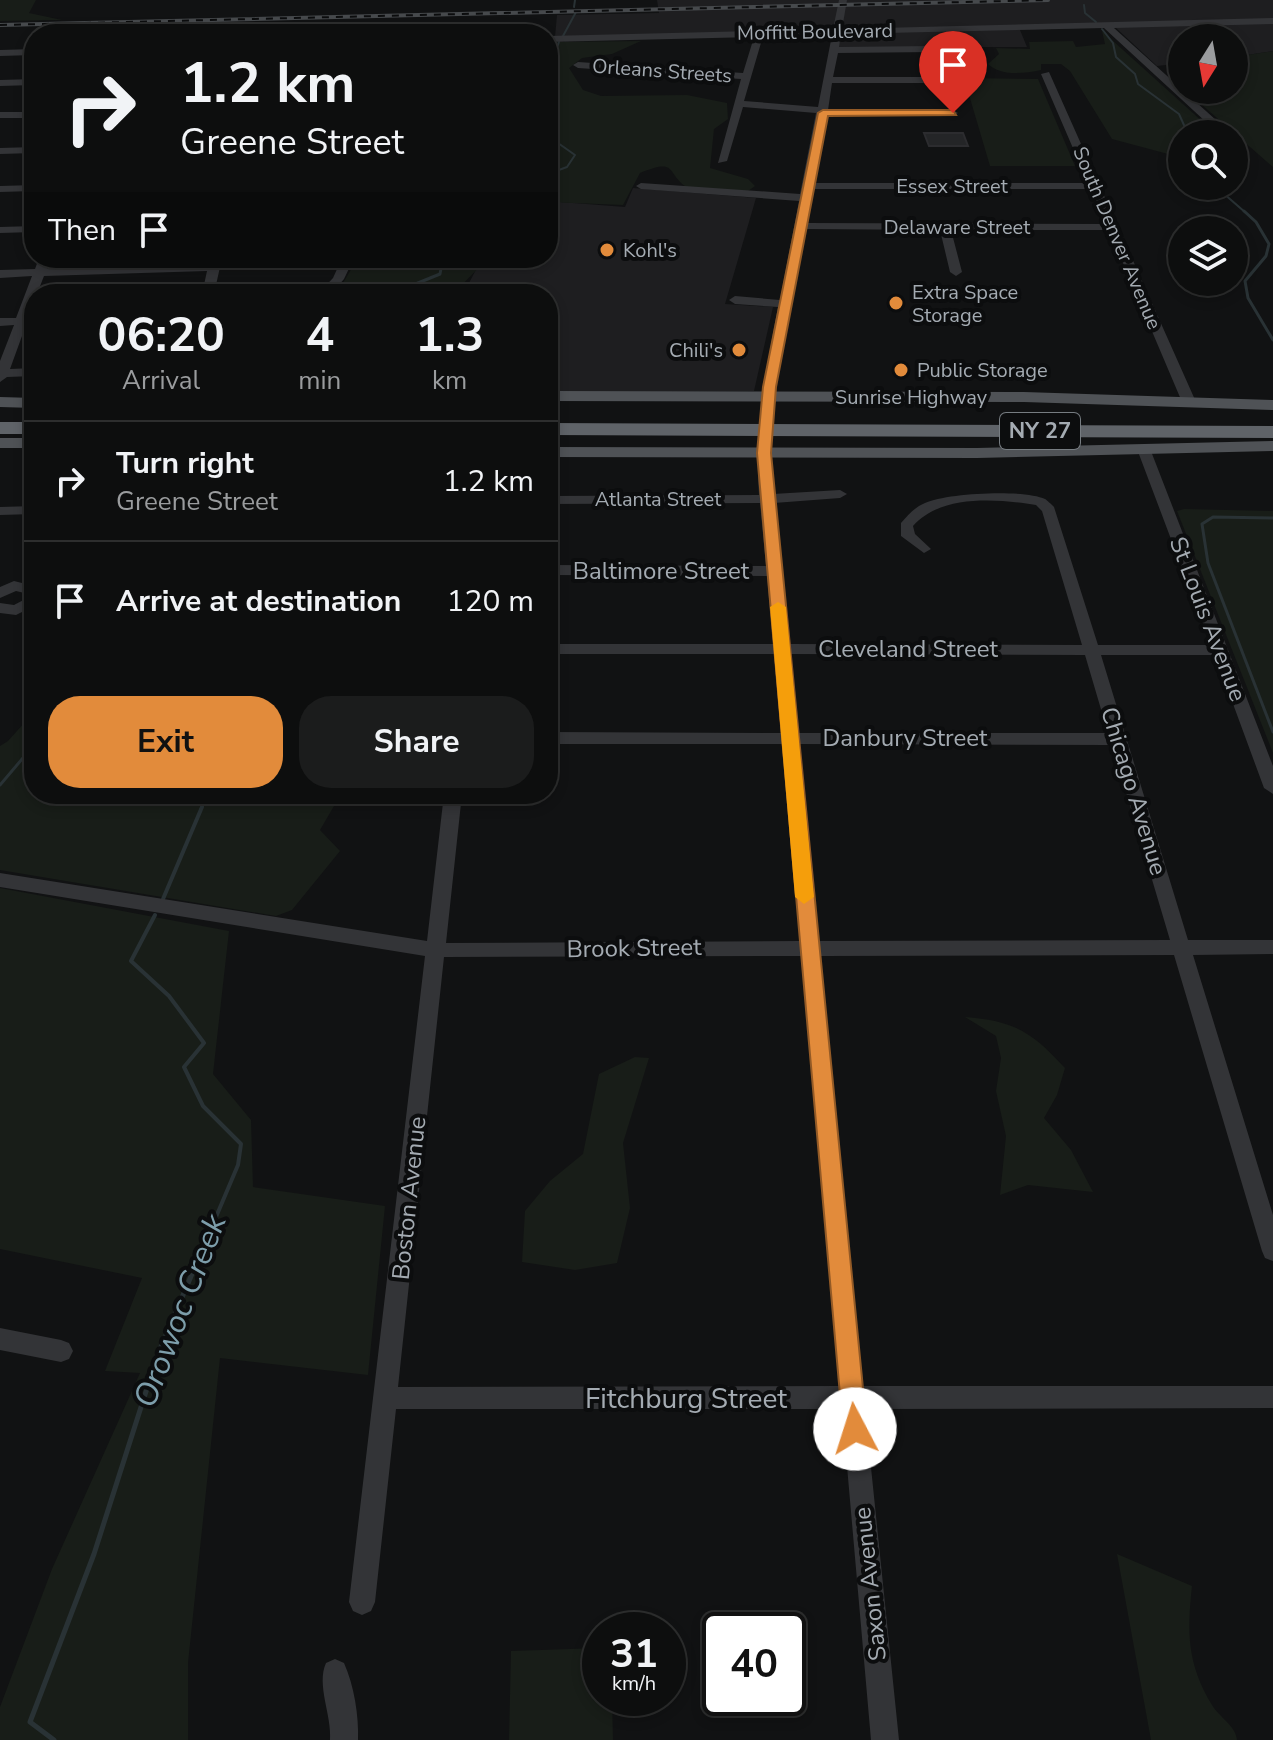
<!DOCTYPE html>
<style>
:root{--surface:#0d0e0e;--page:#1b1c1c;--text:#f1f3f6;--muted:#9a9c9e;--line:#2d2e2e;--accent:#e28b3b}
body{margin:0;font-family:"Nunito Sans",sans-serif;background:var(--page);color:var(--text);height:100vh;display:flex;flex-direction:column;font-size:30px;white-space:nowrap}
*{box-sizing:border-box;margin:0}
p{font-size:26px;color:var(--muted)}
.icon{flex:none;width:44px;height:44px;fill:none;stroke:currentColor;stroke-width:2;stroke-linecap:round;stroke-linejoin:round}
.map{position:relative;flex:1;overflow:hidden}
.sheet{position:absolute;left:24px;top:284px;width:534px;height:520px;display:flex;flex-direction:column;background:var(--surface);border-radius:32px;box-shadow:0 4px 12px #0003,0 0 0 2px var(--line)}
.sheet>*{flex:none}
.banner{position:absolute;left:24px;top:24px;width:534px;height:244px;border-radius:32px;box-shadow:0 4px 12px #0003,0 0 0 2px var(--line);background:#0d0e0e;color:var(--text);overflow:hidden}
.needle{width:52px;rotate:191deg}
.controls{position:absolute;left:1168px;top:24px;display:grid;gap:16px}
.controls a{display:grid;place-items:center;width:80px;height:80px;border-radius:50%;background:var(--surface);box-shadow:0 4px 12px #0003,0 0 0 2px var(--line);font-size:40px}
.speed{position:absolute;left:582px;top:1612px;display:flex;gap:16px;font-size:40px;font-weight:700;text-align:center}
.speed>*{display:grid;place-content:center;width:104px;height:104px;border-radius:50%;background:var(--surface);box-shadow:0 4px 12px #0003,0 0 0 2px var(--line);line-height:1}
.speed small{font-size:20px;font-weight:400}
.speed .limit{border:4px solid #111;border-radius:12px;background:#fff;color:#111}
.pin{position:absolute;display:grid;place-items:center;width:68px;height:68px;color:#fff;margin:-82px -34px;border-radius:50% 50% 50% 0;rotate:-45deg;box-shadow:0 0 8px #0007}
.pin .icon{rotate:45deg}
.me{position:absolute;width:88px;margin:-44px;rotate:355deg;stroke-linejoin:round;filter:drop-shadow(0 0 6px #0008)}
.turn{display:flex;align-items:center;gap:28px;height:168px;padding:0 24px;font-size:36px}
.turn .icon{width:104px;height:104px;stroke-width:2.5}
.turn b{display:block;font-size:56px;line-height:68px}
.then{display:flex;align-items:center;height:76px;padding:0 24px;background:#0003;gap:16px;font-size:30px}
.eta{display:flex;justify-content:space-evenly;align-items:center;height:136px;text-align:center}
.eta b{font-size:48px;font-weight:700;line-height:56px}
.primary-button{display:flex;gap:16px;margin-top:auto;padding:16px 24px}
.primary-button a{flex:1;height:92px;border-radius:32px;background:var(--accent);color:#111;font-size:32px;font-weight:700;line-height:92px;text-align:center}
.primary-button a+a{background:var(--page);color:var(--text)}
ul{padding:0;list-style:none}
li{display:flex;align-items:center;gap:24px;height:120px;padding:0 24px;border-top:2px solid var(--line)}
li div{flex:1}
li b{display:block;font-size:30px}
li em{font-style:normal}
.map>svg:first-child{display:block}
</style>
<div class="map">
<svg width="1273" height="1740" viewBox="0 0 1273 1740">
<rect width="100%" height="100%" fill="#111213"/>
<g fill="#1e1e20">
<polygon points="657,0 1273,0 1273,51 1234,57 1234,38 1182,38 1182,63 1157,66 1115,27 1020,30 1027,47 838,47 843,31 555,37 557,15 659,13"/>
<polygon points="633,188 756,198 725,304 773,307 754,391 548,392 548,294 448,294 469,283 482,258 548,258 548,201 625,207"/>
</g>
<g fill="#181d18">
<polygon points="0,0 36,0 29,13 62,20 0,21"/>
<path d="M 1102,31 L 1204,123 L 1204,134 L 1182,134 L 1182,164 L 1168,154 L 1112,139 L 1070,71 L 1061,64 L 1041,64 L 1041,70 C 1023,74 1000,76 988,64 L 999,54 L 996,48 L 1030,49 L 1029,42 L 1073,41 L 1076,47 L 1105,44 Z"/>
<path d="M 641,41 L 612,54 L 582,58 L 569,68 L 583,90 L 601,96 L 687,95 L 727,103 L 728,119 L 714,129 L 710,168 L 748,179 L 755,186 L 748,191 L 687,188 C 665,172 678,158 640,173 L 623,205 L 548,202 L 548,65 L 553,42 Z"/>
<polygon points="1273,51 1273,167 1185,90 1234,90 1234,57"/>
<polygon points="964,78 1038,79 1075,166 990,166"/>
<polygon points="399,258 488,258 453,294 377,294 343,283 355,263 397,262"/>
<polygon points="1184,509 1273,511 1273,753 1177,511"/>
<polygon points="34,712 34,794 341,794 320,830 340,851 292,910 276,916 0,870 0,746 8,741"/>
<polygon points="0,888 229,931 213,1074 251,1120 253,1187 385,1206 368,1375 220,1358 188,1663 188,1740 0,1740 0,1707 52,1569 140,1373 105,1371 142,1278 0,1249"/>
<path d="M 965,1017 C 1015,1021 1032,1032 1065,1068 L 1057,1095 L 1044,1118 L 1071,1150 L 1093,1192 L 1028,1185 L 1000,1195 L 1006,1136 L 996,1091 L 1001,1058 L 996,1036 Z"/>
<polygon points="635,1057 649,1058 623,1143 630,1208 617,1263 575,1270 522,1262 525,1211 550,1181 583,1154 599,1074"/>
<path d="M 1117,1554 L 1192,1586 C 1187,1632 1187,1664 1212,1705 C 1219,1717 1236,1726 1237,1740 L 1151,1740 Z"/>
<polygon points="600,1648 600,1698 612,1698 613,1740 509,1740 511,1651"/>
</g>
<g fill="none" stroke-linecap="round" stroke-linejoin="round">
<g stroke="#293235" stroke-width="2">
<polyline points="1084,5 1085,13 1096,22"/>
<polyline points="574,7 575,0"/>
<polyline points="1102,29 1113,43 1116,57 1135,74 1138,84 1179,114 1188,134"/>
<polyline points="563,36 576,12"/>
<polyline points="548,73 559,42"/>
<polyline points="548,136 575,155 567,167 548,174"/>
<polyline points="1215,186 1246,213"/>
</g>
<g stroke="#293235" stroke-width="3">
<polyline points="1244,211 1256,222 1269,244 1266,256 1245,281 1248,298 1273,340"/>
<polyline points="402,294 413,285 440,274 443,258"/>
<polyline points="1273,518 1213,517 1202,524 1208,563 1273,732"/>
<polyline points="0,785 34,745"/>
<polyline points="201,809 208,794"/>
</g>
<g stroke="#293235" stroke-width="4">
<polyline points="163,899 202,807"/>
<polyline points="155,915 131,961 169,996 204,1043 184,1067 203,1106 241,1144 238,1165 213,1224"/>
</g>
<polyline stroke="#293235" stroke-width="5" points="54,1740 30,1722 94,1554 158,1354 214,1222"/>
</g>
<polygon fill="#242527" stroke="#2c2c2f" stroke-width="2" points="924,133 963,133 968,146 929,146"/>
<g fill="none" stroke-linecap="round" stroke-linejoin="round">
<g fill="#333437" fill-rule="evenodd">
<path d="M 839,0 L 847,0 L 842,29 L 1273,18 L 1273,24 L 1114,28 L 1227,130 L 1227,134 L 1219,134 L 1104,28 L 841,34 L 839,47 L 934,46 L 939,49 L 934,52 L 838,53 L 833,77 L 943,77 L 948,80 L 943,83 L 832,83 L 828,110 L 953,110 L 958,113 L 953,116 L 826,116 L 813,183 L 1088,183 L 1041,74 L 1049,72 L 1196,402 L 1189,406 L 1182,402 L 1109,230 L 951,230 L 962,272 L 956,276 L 950,272 L 940,230 L 805,229 C 789,315 764,405 773,494 L 840,490 L 847,494 L 840,498 L 774,503 L 788,644 L 1082,645 L 1042,511 L 1036,505 C 998,499 941,494 913,526 L 915,534 L 931,549 L 924,553 L 901,536 L 901,523 C 908,515 915,507 925,503 C 946,493 1024,489 1045,499 C 1047,500 1052,505 1054,507 L 1098,645 L 1211,645 L 1137,449 L 1144,445 L 1149,446 L 1273,766 L 1273,794 L 1264,788 L 1215,655 L 1101,655 L 1188,940 L 1273,940 L 1273,954 L 1193,955 L 1273,1215 L 1273,1261 L 1265,1258 L 1262,1251 L 1174,955 L 820,956 L 863,1386 L 1273,1386 L 1273,1408 L 865,1409 L 899,1740 L 871,1740 L 842,1409 L 396,1409 L 375,1602 L 371,1611 L 362,1615 L 353,1611 L 349,1602 L 425,956 L 0,887 L 0,873 L 427,941 L 444,794 L 462,794 L 446,943 L 800,941 L 782,744 L 548,744 L 548,732 L 781,733 L 774,654 L 548,654 L 548,644 L 773,644 L 767,576 L 548,575 L 548,565 L 766,566 L 760,503 L 548,504 L 548,496 L 759,495 C 754,431 766,369 778,307 L 735,304 L 729,300 L 735,296 L 780,300 L 799,201 L 641,189 L 636,186 L 641,183 L 800,194 L 816,113 L 743,107 L 727,161 L 718,163 L 741,79 L 578,68 L 573,65 L 578,62 L 743,73 L 754,37 L 548,42 L 548,36 L 833,29 ZM 832,35 L 818,107 L 744,101 L 763,36 ZM 812,189 L 1091,189 L 1106,224 L 806,223 ZM 789,654 L 1085,655 L 1108,733 L 797,733 ZM 798,744 L 1112,745 L 1170,940 L 818,941 ZM 801,956 L 840,1386 L 398,1387 L 444,957 Z"/>
<polygon points="34,49 34,55 0,56 0,50"/>
<polygon points="34,79 34,85 0,86 0,80"/>
<rect x="0" y="112" width="34" height="6"/>
<polygon points="34,147 34,153 0,154 0,148"/>
<polygon points="34,185 34,191 0,192 0,186"/>
<polygon points="34,226 34,232 0,233 0,227"/>
<polygon points="39,258 51,258 47,269 209,264 210,258 222,258 214,294 202,294 207,271 44,276 37,294 34,294 29,317 34,317 34,325 26,325 10,369 34,368 34,376 7,377 0,382 0,361 14,325 0,326 0,318 16,318 32,276 0,278 0,270 35,269"/>
<polygon points="342,258 354,258 344,279 331,294 318,294 333,278"/>
<polygon points="34,506 34,514 0,515 0,507"/>
<polygon points="14,581 34,586 34,606 16,615 0,613 0,603 14,605 33,595 16,591 0,598 0,587"/>
<polygon points="0,1328 61,1340 69,1343 73,1351 69,1359 61,1362 0,1350"/>
<path d="M 335,1659 L 344,1663 C 354,1685 359,1716 358,1740 L 330,1740 C 332,1715 316,1685 326,1663 Z"/>
</g>
<g fill="#4f5256" fill-rule="evenodd">
<polygon points="548,391 1024,392 1273,400 1273,410 1024,402 548,401"/>
<polygon points="0,397 34,398 34,408 0,407"/>
<rect x="0" y="438" width="34" height="10"/>
<polygon points="1273,441 1273,451 977,458 548,457 548,447 977,448"/>
</g>
<g fill="#5f6368" fill-rule="evenodd">
<rect x="0" y="422" width="34" height="12"/>
<polygon points="548,423 1273,426 1273,438 548,435"/>
</g>
<g stroke="#46494c" stroke-width="4">
<polyline id="rail" points="0,25 1048,0"/>
</g>
<use href="#rail" stroke="#0c0d0e" stroke-width="2" stroke-dasharray="7" stroke-linecap="butt"/>
</g>
<polygon fill="#e28b3b" stroke="#935a26" stroke-width="2" points="953,110 956,115 828,116 776,387 771,453 867,1429 863,1438 855,1441 846,1438 843,1429 757,453 763,387 818,113 823,110"/>
<polygon fill="#f59e0b" points="778,602 786,607 814,897 804,904 795,897 770,607"/>
<g fill="#e28b3b" stroke="#0c0d0e" stroke-width="3">
<circle cx="607" cy="250" r="8"/>
<circle cx="896" cy="303" r="8"/>
<circle cx="739" cy="350" r="8"/>
<circle cx="901" cy="370" r="8"/>
</g>
<g text-anchor="middle" dominant-baseline="central" stroke-width="8" stroke-linejoin="round" paint-order="stroke">
<g font-size="20" fill="#a4abb2" stroke="#0c0d0e">
<text transform="translate(815 32) rotate(-1)">Moffitt Boulevard</text>
<text transform="translate(662 71) rotate(4)">Orleans Streets</text>
<text x="952" y="186">Essex Street</text>
<text x="957" y="227">Delaware Street</text>
<text transform="translate(1117 238) rotate(67)">South Denver Avenue</text>
<text x="911" y="397">Sunrise Highway</text>
<text x="658" y="499">Atlanta Street</text>
</g>
<g font-size="20" fill="#a4abb2" stroke="#0c0d0e" text-anchor="start">
<text x="623" y="250">Kohl's</text>
<text x="912" y="292">Extra Space<tspan x="912" dy="23">Storage</tspan></text>
<text x="723" y="350" text-anchor="end">Chili's</text>
<text x="917" y="370">Public Storage</text>
</g>
<rect fill="#0c0d0e" stroke="#767c81" stroke-width="2" x="1000" y="413" width="80" height="36" rx="6"/>
<g font-size="22" font-weight="bold" fill="#a4abb2">
<text x="1040" y="431">NY 27</text>
</g>
<g font-size="24" fill="#a4abb2" stroke="#0c0d0e">
<text x="661" y="571">Baltimore Street</text>
<text transform="translate(1208 619) rotate(69)">St Louis Avenue</text>
<text x="908" y="649">Cleveland Street</text>
<text x="905" y="738">Danbury Street</text>
<text transform="translate(1134 791) rotate(73)">Chicago Avenue</text>
<text transform="translate(634 948) rotate(-1)">Brook Street</text>
<text transform="translate(409 1198) rotate(-84)">Boston Avenue</text>
<text transform="translate(870 1584) rotate(-96)">Saxon Avenue</text>
</g>
<g font-size="28" fill="#a4abb2" stroke="#0c0d0e">
<text x="686" y="1399">Fitchburg Street</text>
</g>
<g font-size="32" font-style="italic" fill="#7d9eab" stroke="#0c0d0e">
<text transform="translate(180 1311) rotate(-69)">Orowoc Creek</text>
</g>
</g>
</svg>
<div class="controls">
<a><svg class="needle" viewBox="-14 -14 28 28"><path d="M0-13l5 13h-10z" fill="#e53935"/><path d="M0 13l5-13h-10z" fill="#9a9c9e"/></svg></a>
<a><svg class="icon" aria-label="search" viewBox="0 0 24 24"><circle cx="10" cy="10" r="6"/><path d="M15 15l6 6"/></svg></a>
<a><svg class="icon" aria-label="layers" viewBox="0 0 24 24"><path d="M12 4l9 5-9 5-9-5zM3 14l9 5 9-5"/></svg></a>
</div>
<div class="speed"><div>31<small>km/h</small></div><div class="limit">40</div></div>
<div class="pin" style="left:953px;top:113px;background:#d93025"><svg class="icon" aria-label="arrive" viewBox="0 0 24 24"><path d="M6 21V4h12l-3 4 3 4H6"/></svg></div>
<svg class="me" style="left:855px;top:1429px" viewBox="-20 -20 40 40"><circle r="19" fill="#fff"/><path d="M0-13L10 11 0 6-10 11z" fill="#e28b3b"/></svg>
<div class="banner">
<div class="turn"><svg class="icon" aria-label="right" viewBox="0 0 24 24"><path d="M7 20v-9h11M14 6l5 5-5 5"/></svg><div><b>1.2 km</b>Greene Street</div></div>
<div class="then">Then<svg class="icon" aria-label="arrive" viewBox="0 0 24 24"><path d="M6 21V4h12l-3 4 3 4H6"/></svg></div>
</div>
<section class="sheet">
<div class="eta">
<div><b>06:20</b><p>Arrival</p></div>
<div><b>4</b><p>min</p></div>
<div><b>1.3</b><p>km</p></div>
</div>
<ul>
<li><svg class="icon" aria-label="right" viewBox="0 0 24 24"><path d="M7 20v-9h11M14 6l5 5-5 5"/></svg><div><b>Turn right</b><p>Greene Street</p></div><em>1.2 km</em></li>
<li><svg class="icon" aria-label="arrive" viewBox="0 0 24 24"><path d="M6 21V4h12l-3 4 3 4H6"/></svg><div><b>Arrive at destination</b></div><em>120 m</em></li>
</ul>
<div class="primary-button"><a>Exit</a><a>Share</a></div>
</section>
</div>
